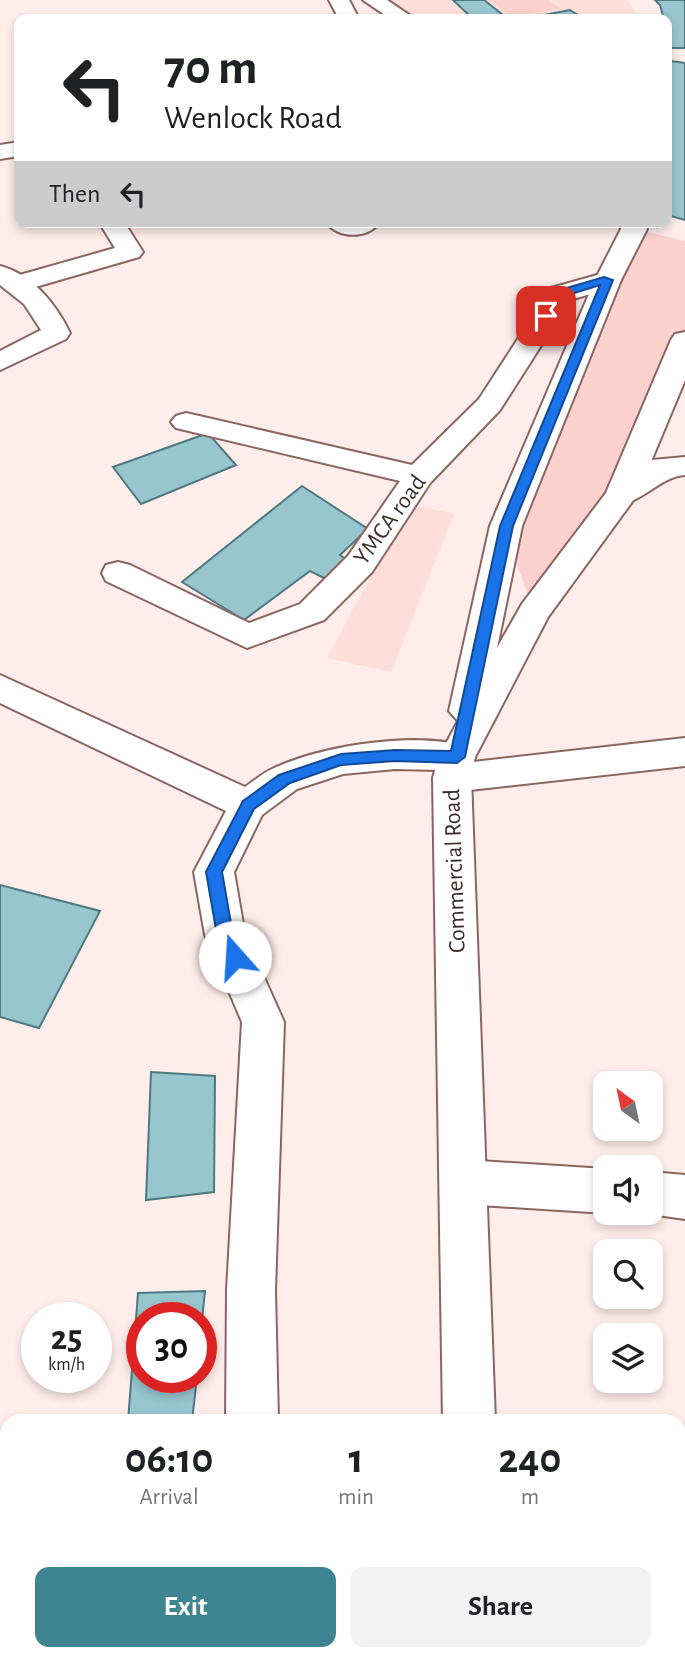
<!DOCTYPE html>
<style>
:root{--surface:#fff;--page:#f2f2f2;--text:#202124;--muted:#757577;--accent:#3f8591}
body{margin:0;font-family:"Alegreya Sans",sans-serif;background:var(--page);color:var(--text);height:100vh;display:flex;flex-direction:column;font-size:26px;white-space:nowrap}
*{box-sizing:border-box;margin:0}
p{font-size:23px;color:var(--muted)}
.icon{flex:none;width:38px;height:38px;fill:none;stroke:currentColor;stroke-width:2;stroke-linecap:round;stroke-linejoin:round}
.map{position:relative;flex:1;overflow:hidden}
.drawer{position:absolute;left:0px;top:1414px;width:686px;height:247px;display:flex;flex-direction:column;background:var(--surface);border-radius:21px 21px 0 0;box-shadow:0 4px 10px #0003}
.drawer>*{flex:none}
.guide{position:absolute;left:14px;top:14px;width:658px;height:214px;border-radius:14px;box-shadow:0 4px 10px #0003;background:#fff;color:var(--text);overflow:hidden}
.needle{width:46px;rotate:327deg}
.buttons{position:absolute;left:593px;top:1071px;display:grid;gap:14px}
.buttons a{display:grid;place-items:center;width:70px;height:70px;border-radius:14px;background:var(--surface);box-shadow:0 4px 10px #0003;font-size:35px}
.speed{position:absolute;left:21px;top:1302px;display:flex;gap:14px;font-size:35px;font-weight:700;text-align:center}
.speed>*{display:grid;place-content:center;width:91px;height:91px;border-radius:50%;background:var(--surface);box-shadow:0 4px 10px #0003;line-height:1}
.speed small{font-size:18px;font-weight:400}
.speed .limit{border:10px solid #d22;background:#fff;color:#111}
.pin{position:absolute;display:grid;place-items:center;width:60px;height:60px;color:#fff;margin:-30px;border-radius:14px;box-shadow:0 4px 10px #0006}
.me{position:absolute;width:77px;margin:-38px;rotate:341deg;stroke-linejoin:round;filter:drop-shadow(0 0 5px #0008)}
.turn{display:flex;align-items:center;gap:24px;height:147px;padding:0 35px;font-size:32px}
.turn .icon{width:91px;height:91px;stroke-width:2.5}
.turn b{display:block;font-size:49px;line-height:60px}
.then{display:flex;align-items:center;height:66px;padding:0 35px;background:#0003;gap:14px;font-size:26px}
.eta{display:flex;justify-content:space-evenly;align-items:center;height:119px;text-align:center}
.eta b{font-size:42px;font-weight:600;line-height:49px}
.button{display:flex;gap:14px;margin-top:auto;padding:14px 35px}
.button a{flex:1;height:80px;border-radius:14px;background:var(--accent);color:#fff;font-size:28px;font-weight:600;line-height:80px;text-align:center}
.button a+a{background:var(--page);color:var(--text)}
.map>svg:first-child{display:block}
</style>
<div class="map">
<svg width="685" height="1660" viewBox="0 0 685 1660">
<rect width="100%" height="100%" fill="#ffedeb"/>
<g fill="#fdded9">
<polygon points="373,0 627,0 636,13 610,19 405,19"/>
<polygon points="410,504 454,514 391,672 327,658"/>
</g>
<g fill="#fad1cc">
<polygon points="490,0 548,0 559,8 511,17"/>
<polygon points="634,229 685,241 685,340 621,495 534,612 512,551"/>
</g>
<g fill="#98c6ce" stroke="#4e7981" stroke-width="2">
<polygon points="453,0 484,0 508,19 473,19"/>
<polygon points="655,0 685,0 685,48 671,48 667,19 664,19 660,5"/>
<polygon points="570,10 584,19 523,19"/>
<polygon points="671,61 685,63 685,220 667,215 667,63"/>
<polygon points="208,433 236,465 141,504 113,467"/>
<polygon points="302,486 368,529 340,555 350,562 328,580 310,571 244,620 182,582"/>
<polygon points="0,885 100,911 39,1028 0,1017"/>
<polygon points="151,1072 215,1076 214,1192 146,1200"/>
<polygon points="205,1291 201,1330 201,1318 142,1318 142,1377 197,1377 192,1421 128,1421 138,1293"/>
</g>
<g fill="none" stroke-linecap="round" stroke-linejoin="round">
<g stroke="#8b6661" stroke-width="4">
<g id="street">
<polygon points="329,0 349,0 359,19 339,19"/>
<polygon points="19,142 19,156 0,159 0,145"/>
<polygon points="99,222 124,222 143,252 139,257 18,292 9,290 5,284 9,278 115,248"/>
<path d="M 326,222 L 380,222 C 369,239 337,239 326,222 Z"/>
<polygon points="608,272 617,274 621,280 617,286 570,300 500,410 430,483 372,572 324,620 247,648 106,581 102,573 106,565 118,562 130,565 249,623 300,604 348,556 400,481 176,428 171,422 176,416 186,413 412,465 479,399 551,288"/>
<path d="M 685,457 L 685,475 C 656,477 639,510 610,502 L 605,495 L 610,488 L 652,460 Z"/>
<path d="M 0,675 L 245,787 C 254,781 263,773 272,769 C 323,745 416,731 470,747 L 475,757 L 473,762 L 685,738 L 685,766 L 452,792 L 439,788 L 433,778 L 438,770 L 395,769 L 343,774 L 297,789 L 262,815 L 234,872 L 245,935 L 284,1022 L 275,1290 L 278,1421 L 226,1421 L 227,1290 L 242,1022 L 205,935 L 194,872 L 226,811 L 0,703 Z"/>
<polygon points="464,1160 606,1169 606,1213 464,1204 448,1197 441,1182 448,1167"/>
<polygon points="651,1172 685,1175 685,1219 643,1213 651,1213"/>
<rect x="225" y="1654" width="56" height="6"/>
</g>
</g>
<g stroke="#8b6661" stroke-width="4">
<g id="secondary">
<polygon points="363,0 387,0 415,19 391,19"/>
<polygon points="620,222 646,222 647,229 621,280 522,526 497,648 522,604 606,493 671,340 675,334 685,332 685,380 637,495 548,617 475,757 471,778 495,1421 443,1421 433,778 439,757 458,721 449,711 490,526 595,280 621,229"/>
<path d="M 0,266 C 32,274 56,304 70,333 L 66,339 L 0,370 L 0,351 L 41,330 L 24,304 L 0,285 Z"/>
<rect x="445" y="1654" width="56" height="6"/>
</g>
</g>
<use href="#street" fill="#fff" fill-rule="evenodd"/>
<use href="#secondary" fill="#fff" fill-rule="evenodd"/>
</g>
<polygon fill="#1a73e8" stroke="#114b97" stroke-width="2" points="604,277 613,280 513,526 465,757 457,763 395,761 341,765 290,783 254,809 222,872 233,935 243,957 241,962 229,962 217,935 206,872 243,801 279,775 341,754 395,750 451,751 500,526 600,285 564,296 550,318 541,316 556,291"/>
<g text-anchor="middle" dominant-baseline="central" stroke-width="7" stroke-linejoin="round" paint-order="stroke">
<g font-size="24" fill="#3b2b29" stroke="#fff">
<text transform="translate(390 520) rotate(-54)">YMCA road</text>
<text transform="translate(455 871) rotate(-92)">Commercial Road</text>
</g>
</g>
</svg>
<div class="buttons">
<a><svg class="needle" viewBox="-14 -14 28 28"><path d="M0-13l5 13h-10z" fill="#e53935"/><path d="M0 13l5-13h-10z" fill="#757577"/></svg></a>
<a><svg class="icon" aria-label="sound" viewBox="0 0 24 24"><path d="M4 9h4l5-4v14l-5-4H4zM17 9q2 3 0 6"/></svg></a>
<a><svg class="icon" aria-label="search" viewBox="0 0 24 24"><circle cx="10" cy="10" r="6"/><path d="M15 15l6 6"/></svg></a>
<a><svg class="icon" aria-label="layers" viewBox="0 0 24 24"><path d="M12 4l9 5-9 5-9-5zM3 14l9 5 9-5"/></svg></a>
</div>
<div class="speed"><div>25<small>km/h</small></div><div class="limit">30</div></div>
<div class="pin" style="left:546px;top:316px;background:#d93025"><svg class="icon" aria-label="arrive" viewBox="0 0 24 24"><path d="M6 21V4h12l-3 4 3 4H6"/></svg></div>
<svg class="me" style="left:235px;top:957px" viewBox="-20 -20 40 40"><circle r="19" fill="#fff"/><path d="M0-13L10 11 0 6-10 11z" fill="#1a73e8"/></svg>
<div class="guide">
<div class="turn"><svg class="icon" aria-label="left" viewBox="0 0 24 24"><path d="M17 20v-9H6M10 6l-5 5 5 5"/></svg><div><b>70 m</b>Wenlock Road</div></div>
<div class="then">Then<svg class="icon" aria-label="left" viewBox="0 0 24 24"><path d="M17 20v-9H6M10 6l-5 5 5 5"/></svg></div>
</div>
<section class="drawer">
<div class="eta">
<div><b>06:10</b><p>Arrival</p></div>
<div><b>1</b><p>min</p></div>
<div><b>240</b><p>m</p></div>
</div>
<div class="button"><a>Exit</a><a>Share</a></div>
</section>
</div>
